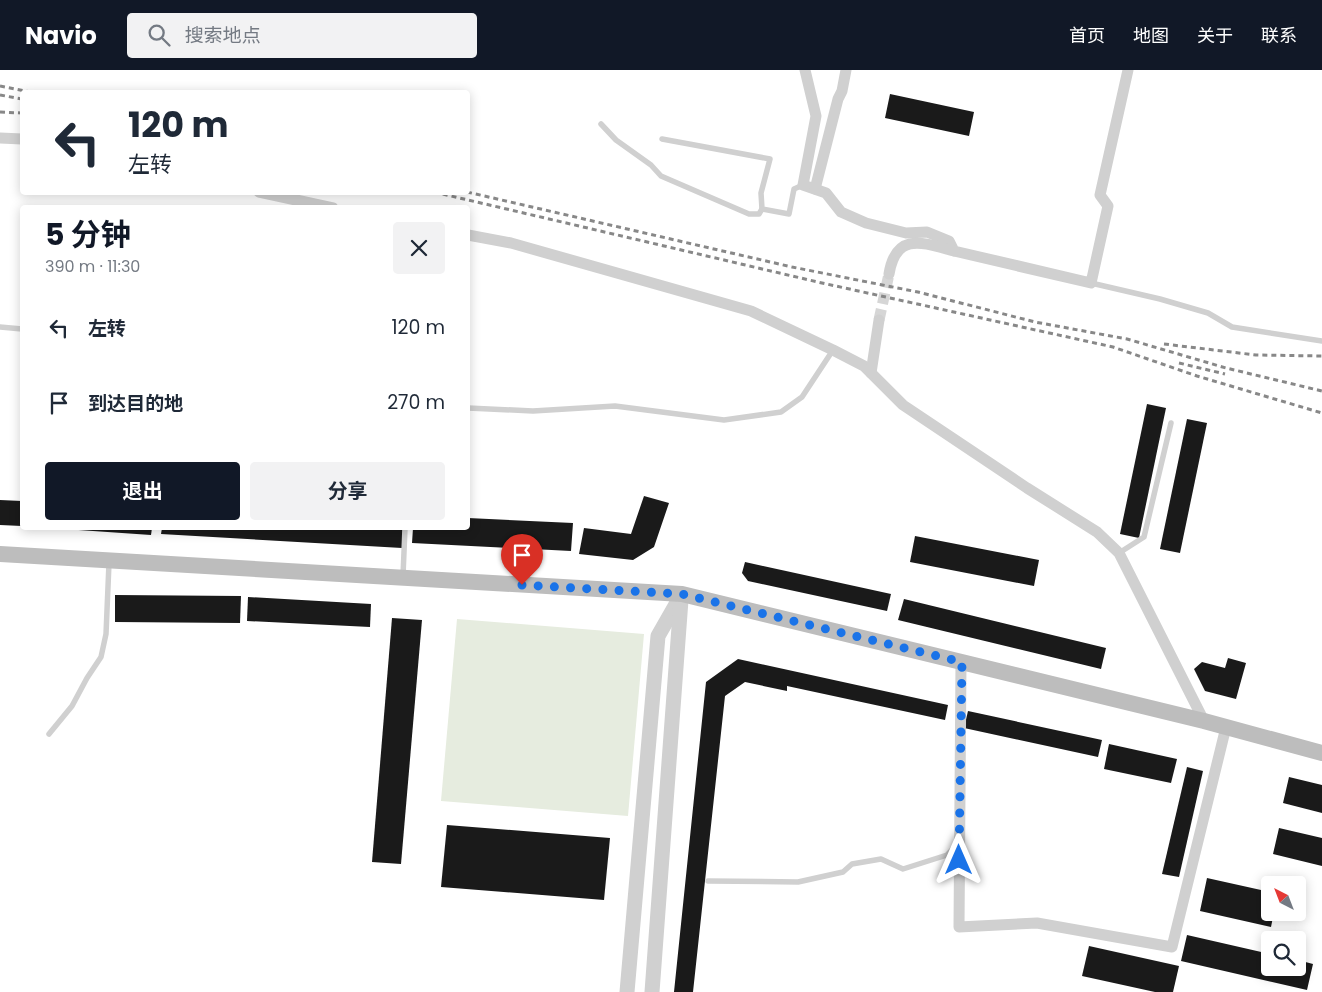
<!DOCTYPE html>
<html lang="zh">
<meta charset="utf-8">
<style>
:root{--surface:#fff;--page:#f2f2f3;--text:#1f2937;--muted:#747a83;--accent:#111827}
body{margin:0;font-family:Poppins,"Noto Sans SC",sans-serif;background:var(--page);color:var(--text);height:100vh;display:flex;flex-direction:column;font-size:19px;white-space:nowrap}
*{box-sizing:border-box;margin:0}
p{font-size:16px;color:var(--muted)}
.icon{flex:none;width:28px;height:28px;fill:none;stroke:currentColor;stroke-width:2;stroke-linecap:round;stroke-linejoin:round}
.map{position:relative;flex:1;overflow:hidden}
.details{position:absolute;left:20px;top:135px;width:450px;height:325px;display:flex;flex-direction:column;background:var(--surface);border-radius:5px;box-shadow:0 2px 12px #0003}
.details>*{flex:none}
.top-card{position:absolute;left:20px;top:20px;width:450px;height:105px;border-radius:5px;box-shadow:0 2px 12px #0003;background:#fff;color:var(--text);overflow:hidden}
.needle{width:32px;rotate:318deg}
.controls{position:absolute;left:1261px;top:806px;display:grid;gap:10px}
.controls a{display:grid;place-items:center;width:45px;height:45px;border-radius:5px;background:var(--surface);box-shadow:0 2px 12px #0003;font-size:25px}
.pin{position:absolute;display:grid;place-items:center;width:42px;height:42px;color:#fff;margin:-51px -21px;border-radius:50% 50% 50% 0;rotate:-45deg;box-shadow:0 0 5px #0007}
.pin .icon{rotate:45deg}
.me{position:absolute;width:55px;margin:-28px;rotate:0deg;stroke-linejoin:round;filter:drop-shadow(0 0 4px #0008)}
.turn{display:flex;align-items:center;gap:18px;height:105px;padding:0 25px;font-size:22px}
.turn .icon{width:65px;height:65px;stroke-width:2.5}
.turn b{display:block;font-size:35px;line-height:42px}
.round{display:grid;place-items:center;flex:none;width:52px;height:52px;border-radius:5px;background:var(--page)}
.head{display:flex;align-items:center;justify-content:space-between;height:85px;padding:0 25px}
h1{font-size:30px;font-weight:700;line-height:38px;color:var(--accent)}
.action{display:flex;gap:10px;margin-top:auto;padding:10px 25px}
.action a{flex:1;height:58px;border-radius:5px;background:var(--accent);color:#fff;font-size:20px;font-weight:700;line-height:58px;text-align:center}
.action a+a{background:var(--page);color:var(--text)}
ul{padding:0;list-style:none}
li{display:flex;align-items:center;gap:15px;height:75px;padding:0 25px}
li div{flex:1}
li b{display:block;font-size:19px}
li em{font-style:normal}
header{display:flex;align-items:center;gap:30px;box-sizing:border-box;height:70px;padding:0 25px;background:var(--accent);color:#fff}
header strong{font-size:24px}
nav{display:flex;gap:28px;margin-inline-start:auto;font-size:18px}
.search{width:350px;height:45px;background:var(--page);display:flex;align-items:center;gap:12px;box-sizing:border-box;padding:0 18px;border-radius:5px;color:var(--muted);font-size:19px}
.map>svg:first-child{display:block}
</style>
<header>
<strong>Navio</strong>
<div class="search"><svg class="icon" aria-label="search" viewBox="0 0 24 24"><circle cx="10" cy="10" r="6"/><path d="M15 15l6 6"/></svg>搜索地点</div>
<nav><a>首页</a><a>地图</a><a>关于</a><a>联系</a></nav>
</header>
<div class="map">
<svg width="1322" height="922" viewBox="0 0 1322 922">
<rect width="100%" height="100%" fill="#fff"/>
<polygon fill="#e6ecdf" points="457,549 644,564 628,746 441,731"/>
<g fill="#1a1a1a">
<polygon points="890,24 974,42 969,66 885,48"/>
<polygon points="1147,334 1166,338 1139,468 1120,464"/>
<polygon points="1187,349 1207,353 1180,483 1160,479"/>
<polygon points="644,426 669,433 654,477 633,490 579,484 584,458 631,464"/>
<polygon points="0,430 22,431 22,456 0,455"/>
<polygon points="468,448 573,453 571,481 412,473 413,458 468,458"/>
<polygon points="64,458 152,458 151,465 64,459"/>
<polygon points="162,458 403,458 402,478 161,464"/>
<polygon points="915,466 1039,490 1034,516 910,492"/>
<polygon points="745,492 891,524 887,541 748,511 742,503"/>
<polygon points="115,525 241,526 240,553 115,552"/>
<polygon points="248,527 371,534 370,557 247,551"/>
<polygon points="904,529 1106,578 1101,599 898,550"/>
<polygon points="392,548 422,550 401,794 372,792"/>
<polygon points="1228,588 1246,593 1236,629 1205,621 1194,599 1202,592 1225,598"/>
<polygon points="738,589 948,635 945,650 787,616 787,621 745,612 725,626 693,922 674,922 706,612"/>
<polygon points="968,641 1102,670 1098,687 964,658"/>
<polygon points="1109,674 1177,689 1171,713 1104,699"/>
<polygon points="1187,697 1203,701 1179,807 1162,804"/>
<polygon points="1289,707 1322,715 1322,743 1283,733"/>
<polygon points="447,755 610,768 604,830 441,817"/>
<polygon points="1279,758 1322,768 1322,796 1273,784"/>
<polygon points="1207,808 1270,822 1270,842 1274,842 1271,857 1200,841"/>
<polygon points="1187,865 1270,884 1270,898 1298,898 1298,890 1313,894 1307,920 1181,891"/>
<polygon points="1089,876 1179,896 1173,922 1155,922 1082,906"/>
</g>
<g fill="none" stroke-linecap="round" stroke-linejoin="round">
<polyline stroke="#d6d6d6" stroke-width="11" stroke-dasharray="11 5.5" stroke-linecap="butt" points="879,250 889,204"/>
<g stroke="#d0d0d0" stroke-width="5.5">
<polyline points="601,54 616,70 651,95 661,106 749,144 759,144 762,139"/>
<polyline points="662,69 770,89 761,123 762,139 789,144 794,119 803,115"/>
<polyline points="1091,213 1160,229 1208,243 1232,257 1322,271"/>
<polyline points="0,257 22,259"/>
<polyline points="468,338 533,341 615,336 724,350 781,342 802,327 833,280"/>
<polyline points="1119,483 1144,467 1171,353"/>
<polyline points="403,506 405,458"/>
<polyline points="49,664 72,636 87,608 101,587 106,564 109,493"/>
<polyline points="708,811 798,812 843,802 852,794 881,789 903,799 947,785 959,773"/>
</g>
<g stroke="#d0d0d0" stroke-width="11">
<polyline points="805,0 816,46 803,115 826,123 841,142 866,153 906,163 927,162 949,171 954,181 1091,213 1108,136 1100,125 1128,0"/>
<polyline points="0,68 22,69"/>
<polyline points="815,119 838,29 842,21 846,0"/>
<polyline points="259,122 333,138"/>
<polyline points="468,165 511,173 751,241 833,280 864,296 903,335 1027,418 1097,462 1119,483 1204,651"/>
<path d="M 889,204 C 896,161 924,173 954,181"/>
<polyline points="871,303 879,250"/>
<polyline points="961,592 959,857 1037,853 1172,877 1226,657"/>
</g>
<g stroke="#d0d0d0" stroke-width="15">
<polyline points="627,922 658,566 682,524"/>
<polyline points="652,922 681,530"/>
</g>
<polyline stroke="#bdbdbd" stroke-width="16" points="0,484 682,524 1204,651 1322,683"/>
<g stroke="#888" stroke-width="3" stroke-dasharray="5 4" stroke-linecap="butt">
<polyline points="0,16 30,22"/>
<polyline points="0,25 22,29"/>
<polyline points="0,42 22,43"/>
<polyline points="434,122 822,213 1113,277 1197,306 1322,343"/>
<polyline points="467,122 792,197 918,222 1035,252 1127,269 1226,298 1322,321"/>
<polyline points="1164,274 1256,285 1322,286"/>
<polyline points="1179,293 1225,304"/>
</g>
</g>
<g fill="none" stroke-linecap="round" stroke-linejoin="round">
<polyline stroke="#1a73e8" stroke-width="9" stroke-dasharray="0 16.2" points="522,515 682,524 962,592 959,790"/>
</g>
</svg>
<div class="controls">
<a><svg class="needle" viewBox="-14 -14 28 28"><path d="M0-13l5 13h-10z" fill="#e53935"/><path d="M0 13l5-13h-10z" fill="#747a83"/></svg></a>
<a><svg class="icon" aria-label="search" viewBox="0 0 24 24"><circle cx="10" cy="10" r="6"/><path d="M15 15l6 6"/></svg></a>
</div>
<div class="pin" style="left:522px;top:515px;background:#d93025"><svg class="icon" aria-label="arrive" viewBox="0 0 24 24"><path d="M6 21V4h12l-3 4 3 4H6"/></svg></div>
<svg class="me" style="left:959px;top:790px" viewBox="-20 -20 40 40"><path d="M0-17L14 15 0 8-14 15z" fill="#1a73e8" stroke="#fff" stroke-width="4"/></svg>
<div class="top-card">
<div class="turn"><svg class="icon" aria-label="left" viewBox="0 0 24 24"><path d="M17 20v-9H6M10 6l-5 5 5 5"/></svg><div><b>120 m</b>左转</div></div>
</div>
<section class="details">
<div class="head"><div><h1>5 分钟</h1><p>390 m · 11:30</p></div><a class="round"><svg class="icon" aria-label="close" viewBox="0 0 24 24"><path d="M6 6l12 12M18 6L6 18"/></svg></a></div>
<ul>
<li><svg class="icon" aria-label="left" viewBox="0 0 24 24"><path d="M17 20v-9H6M10 6l-5 5 5 5"/></svg><div><b>左转</b></div><em>120 m</em></li>
<li><svg class="icon" aria-label="arrive" viewBox="0 0 24 24"><path d="M6 21V4h12l-3 4 3 4H6"/></svg><div><b>到达目的地</b></div><em>270 m</em></li>
</ul>
<div class="action"><a>退出</a><a>分享</a></div>
</section>
</div>
